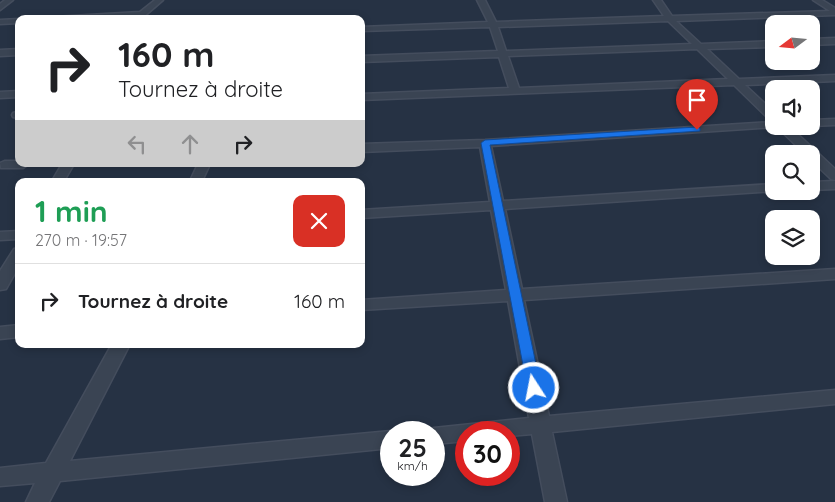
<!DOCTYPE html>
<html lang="fr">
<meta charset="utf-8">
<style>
:root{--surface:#fff;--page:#f6f6f6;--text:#202124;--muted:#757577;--line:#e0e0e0}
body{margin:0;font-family:Quicksand,sans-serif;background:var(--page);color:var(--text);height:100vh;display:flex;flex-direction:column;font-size:19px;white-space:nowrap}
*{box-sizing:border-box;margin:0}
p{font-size:16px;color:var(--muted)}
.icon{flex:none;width:28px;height:28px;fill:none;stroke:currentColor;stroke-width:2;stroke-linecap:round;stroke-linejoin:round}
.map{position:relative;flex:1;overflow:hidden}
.sheet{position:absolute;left:15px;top:178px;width:350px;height:170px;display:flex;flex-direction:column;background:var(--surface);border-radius:10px;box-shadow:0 2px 8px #0003}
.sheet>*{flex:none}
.guide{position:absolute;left:15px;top:15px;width:350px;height:152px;border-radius:10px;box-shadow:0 2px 8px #0003;background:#fff;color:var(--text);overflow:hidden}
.needle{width:32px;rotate:254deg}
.tools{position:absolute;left:765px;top:15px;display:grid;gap:10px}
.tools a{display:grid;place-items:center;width:55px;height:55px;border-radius:10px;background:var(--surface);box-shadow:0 2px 8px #0003;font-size:25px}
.speed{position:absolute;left:380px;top:421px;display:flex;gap:10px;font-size:25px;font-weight:700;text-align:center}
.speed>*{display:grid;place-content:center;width:65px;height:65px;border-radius:50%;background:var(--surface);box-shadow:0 2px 8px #0003;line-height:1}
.speed small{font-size:12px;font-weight:400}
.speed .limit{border:8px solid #d22;background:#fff;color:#111}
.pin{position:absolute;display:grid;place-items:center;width:42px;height:42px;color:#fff;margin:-51px -21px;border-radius:50% 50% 50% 0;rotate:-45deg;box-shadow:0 0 5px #0007}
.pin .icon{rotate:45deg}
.me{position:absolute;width:55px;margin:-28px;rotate:349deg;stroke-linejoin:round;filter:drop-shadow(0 0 4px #0008)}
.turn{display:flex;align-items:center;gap:18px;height:105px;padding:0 20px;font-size:22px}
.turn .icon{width:65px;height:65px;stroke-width:2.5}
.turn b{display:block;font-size:35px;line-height:42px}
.lanes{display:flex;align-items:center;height:48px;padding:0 20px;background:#0003;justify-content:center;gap:25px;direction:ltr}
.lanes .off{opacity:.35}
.round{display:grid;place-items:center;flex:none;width:52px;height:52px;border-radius:10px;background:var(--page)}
.head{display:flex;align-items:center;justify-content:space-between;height:85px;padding:0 20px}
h1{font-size:30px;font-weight:700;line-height:38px;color:#1e9e55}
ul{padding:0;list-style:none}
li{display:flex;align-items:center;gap:15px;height:75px;padding:0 20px;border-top:1px solid var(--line)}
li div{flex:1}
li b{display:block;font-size:19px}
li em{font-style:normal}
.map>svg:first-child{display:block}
</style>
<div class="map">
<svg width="835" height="502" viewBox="0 0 835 502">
<rect width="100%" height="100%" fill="#263244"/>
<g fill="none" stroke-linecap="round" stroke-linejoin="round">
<g stroke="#444d5d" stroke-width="3">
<g id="street">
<polygon points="5,0 13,0 0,10 0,4"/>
<polygon points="155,0 163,0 141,19 132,19 134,17 50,19 54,17 140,12"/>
<path d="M 477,0 L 485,0 L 496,22 L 664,16 L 653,0 L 661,0 L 672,16 L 830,11 L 813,0 L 822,0 L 835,8 L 835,15 L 676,21 L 701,44 L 774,41 L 774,47 L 707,49 L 739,79 L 835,75 L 835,81 L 745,85 L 774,112 L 774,121 L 770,120 L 734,85 L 361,100 L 361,94 L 509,88 L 499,57 L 361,62 L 361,56 L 498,51 L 490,27 L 361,31 L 361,27 L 488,22 ZM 668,21 L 692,44 L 506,51 L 498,27 ZM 697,49 L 728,79 L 519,88 L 508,56 Z"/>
<polygon points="19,19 19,23 0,24 0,20"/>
<polygon points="835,38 835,44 811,45 811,39"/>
<polygon points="19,49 19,55 0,56 0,50"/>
<polygon points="19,91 19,97 0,98 0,92"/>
<polygon points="17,112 19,112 19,118 13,117 12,115 13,113"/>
<polygon points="835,119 835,125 811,126 811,120"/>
<polygon points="774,122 774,126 789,126 835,169 835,180 831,179 811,160 811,154 805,154 777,127 491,146 503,201 774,184 774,191 777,191 505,209 522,289 835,269 835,279 524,300 549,416 835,390 835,404 552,432 567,502 545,502 532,434 509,436 509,432 466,432 466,441 434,444 434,432 425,432 427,430 434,428 529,418 508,301 361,310 361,300 506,290 491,210 361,218 361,210 490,202 480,147 361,152 361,144 485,140"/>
<polygon points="5,161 19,161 19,164 29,164 23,168 1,168 0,163"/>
<polygon points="62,164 74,164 64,181 52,181"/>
<polygon points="198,164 210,164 202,181 190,181"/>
<polygon points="835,181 835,189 811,190 811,182"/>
<polygon points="19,231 19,239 0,240 0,232"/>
<polygon points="19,248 19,266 6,289 0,290 0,271 14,249"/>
<polygon points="19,325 19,337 0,339 0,327"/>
<polygon points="112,344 130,344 70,461 391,431 394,432 391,432 391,448 60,481 49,502 26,502 35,483 0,486 0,468 46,463"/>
</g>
</g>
<use href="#street" fill="#3a4453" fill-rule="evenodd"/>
</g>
<polygon fill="#1a73e8" stroke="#114b97" points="697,127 700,128 700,131 490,145 541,388 539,392 534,393 528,392 481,143 485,140"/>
</svg>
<div class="tools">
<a><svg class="needle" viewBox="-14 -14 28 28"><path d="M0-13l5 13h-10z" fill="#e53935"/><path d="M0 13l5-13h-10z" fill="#757577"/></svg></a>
<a><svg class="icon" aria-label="sound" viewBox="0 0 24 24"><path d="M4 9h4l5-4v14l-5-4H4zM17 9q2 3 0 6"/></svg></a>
<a><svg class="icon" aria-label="search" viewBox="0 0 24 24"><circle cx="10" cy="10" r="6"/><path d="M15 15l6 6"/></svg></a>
<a><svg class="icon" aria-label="layers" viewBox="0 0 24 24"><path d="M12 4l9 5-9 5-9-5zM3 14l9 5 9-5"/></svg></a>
</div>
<div class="speed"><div>25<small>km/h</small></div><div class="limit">30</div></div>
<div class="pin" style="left:697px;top:130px;background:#d93025"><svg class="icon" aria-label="arrive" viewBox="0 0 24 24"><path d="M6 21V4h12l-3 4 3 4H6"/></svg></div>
<svg class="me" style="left:534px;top:388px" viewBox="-20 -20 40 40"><circle r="17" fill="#1a73e8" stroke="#fff" stroke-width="3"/><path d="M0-11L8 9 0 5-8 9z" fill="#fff"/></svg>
<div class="guide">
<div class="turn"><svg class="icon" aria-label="right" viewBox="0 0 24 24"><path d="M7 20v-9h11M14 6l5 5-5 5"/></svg><div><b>160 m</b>Tournez à droite</div></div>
<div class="lanes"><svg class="icon off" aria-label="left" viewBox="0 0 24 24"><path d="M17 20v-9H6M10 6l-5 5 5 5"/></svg><svg class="icon off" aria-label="ahead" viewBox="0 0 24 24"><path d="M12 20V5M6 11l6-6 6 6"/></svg><svg class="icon" aria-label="right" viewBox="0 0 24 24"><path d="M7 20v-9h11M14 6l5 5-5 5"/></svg></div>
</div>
<section class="sheet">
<div class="head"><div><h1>1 min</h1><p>270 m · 19:57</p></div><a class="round" style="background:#d93025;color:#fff"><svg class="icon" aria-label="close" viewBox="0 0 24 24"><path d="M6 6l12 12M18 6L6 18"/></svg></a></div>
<ul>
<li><svg class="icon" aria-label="right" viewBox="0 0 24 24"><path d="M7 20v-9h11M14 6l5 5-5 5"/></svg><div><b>Tournez à droite</b></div><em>160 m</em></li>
</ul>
</section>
</div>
